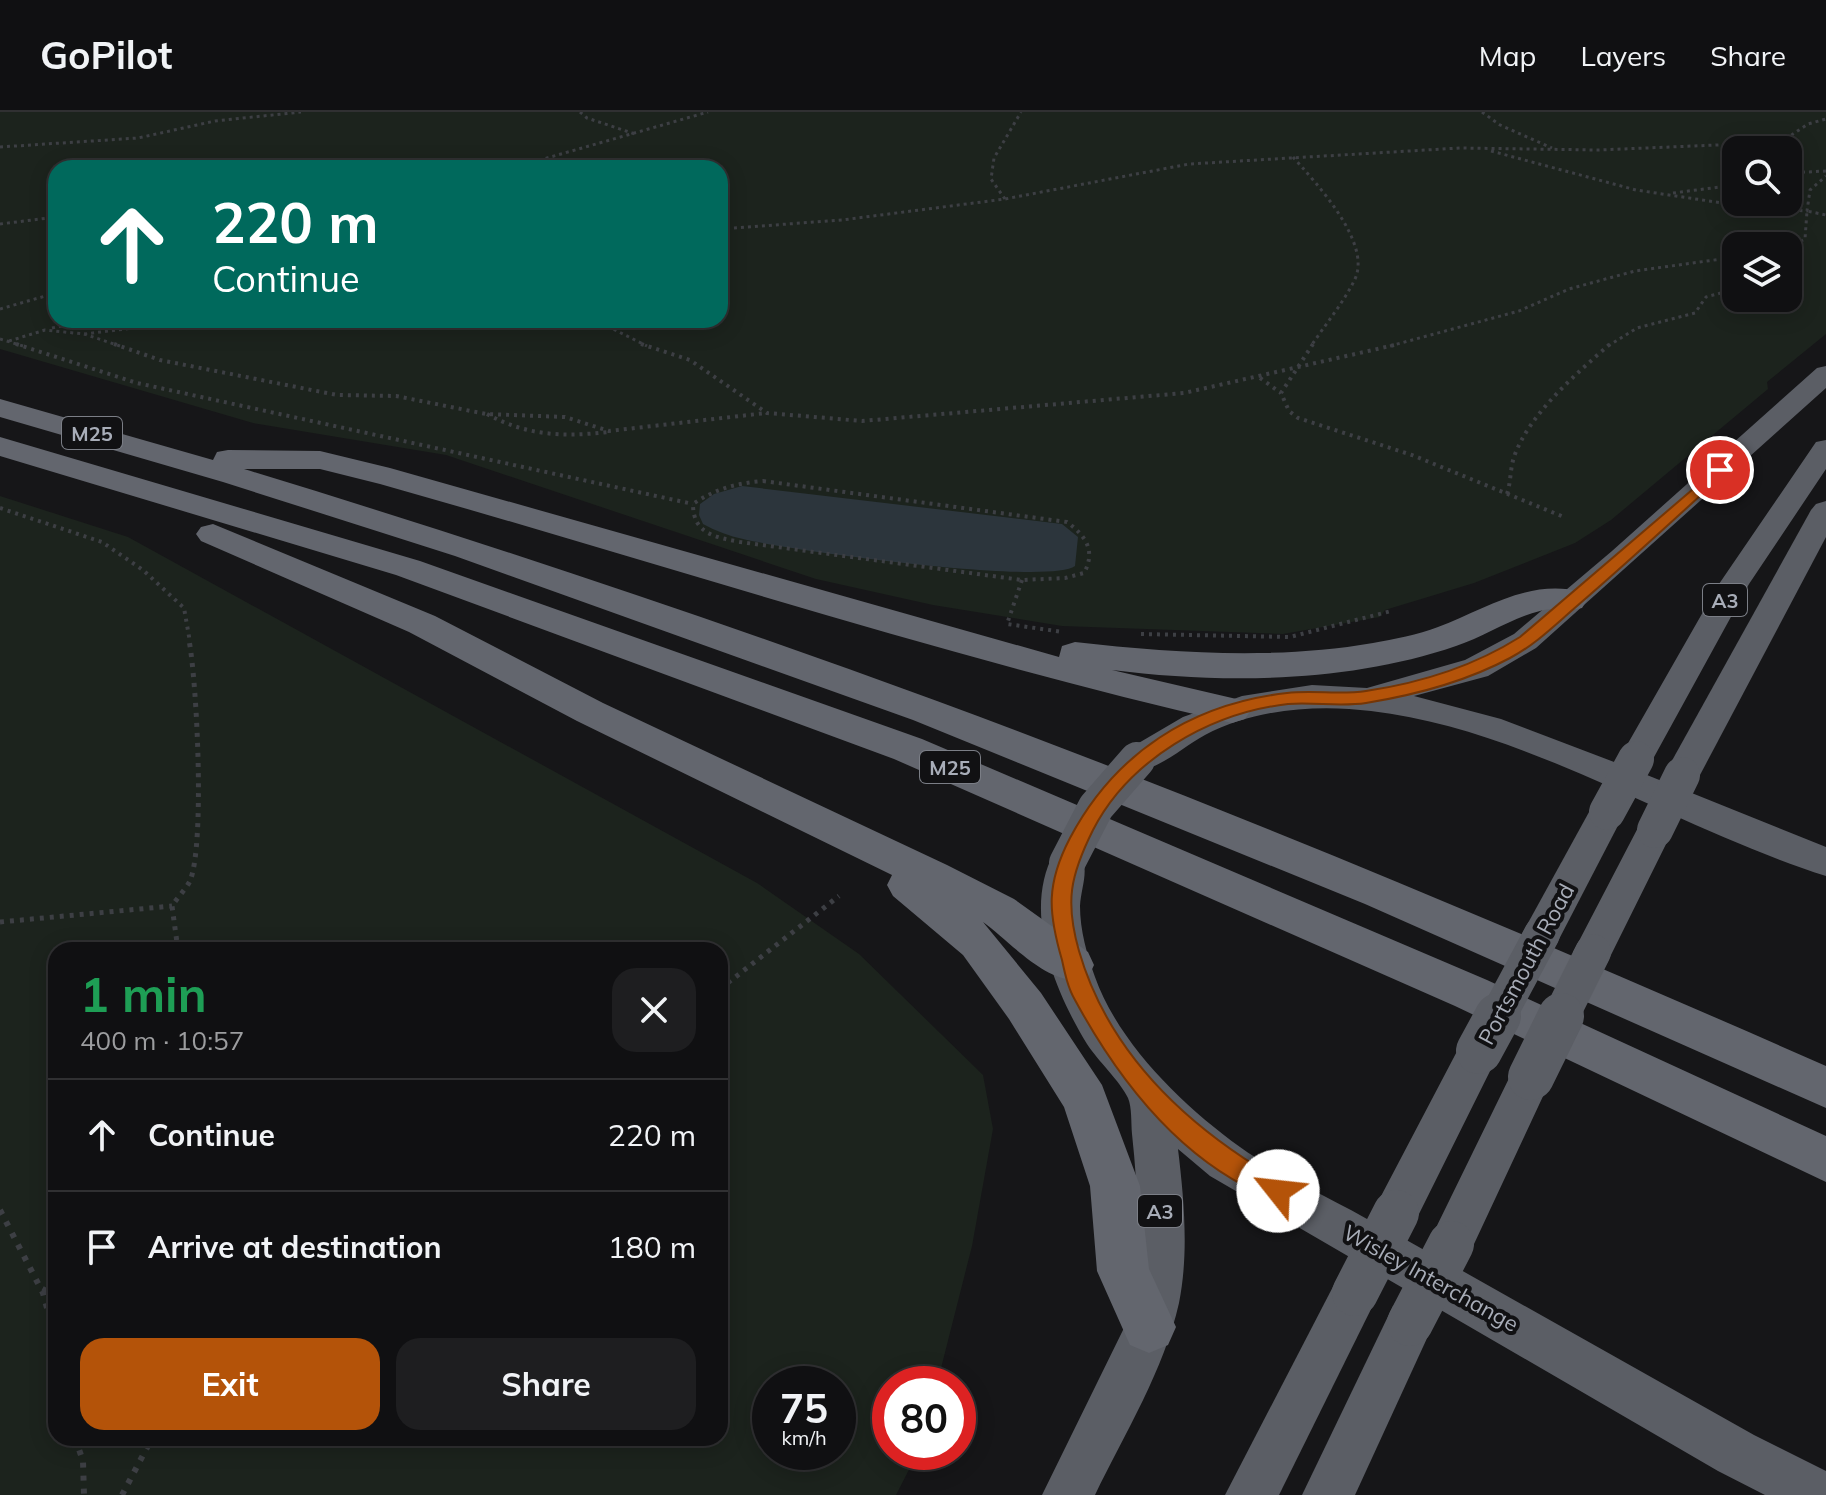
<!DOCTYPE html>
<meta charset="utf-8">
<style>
:root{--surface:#101012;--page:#1e1e20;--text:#f1f3f6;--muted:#9c9d9f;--line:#303032;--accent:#b45309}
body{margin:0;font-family:Mulish,sans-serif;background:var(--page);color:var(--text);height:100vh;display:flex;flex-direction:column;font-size:30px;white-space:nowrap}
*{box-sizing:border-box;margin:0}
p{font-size:26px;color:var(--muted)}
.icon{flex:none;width:44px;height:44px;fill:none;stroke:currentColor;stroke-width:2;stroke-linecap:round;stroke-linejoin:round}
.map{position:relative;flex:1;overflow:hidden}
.side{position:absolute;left:48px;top:830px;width:680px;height:504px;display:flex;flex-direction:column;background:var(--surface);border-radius:24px;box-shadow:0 4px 20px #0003,0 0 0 2px var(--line)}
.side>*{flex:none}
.banner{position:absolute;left:48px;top:48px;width:680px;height:168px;border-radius:24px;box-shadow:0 4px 20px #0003,0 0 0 2px var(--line);background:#00695c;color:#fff;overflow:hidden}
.fabs{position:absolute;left:1722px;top:24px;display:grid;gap:16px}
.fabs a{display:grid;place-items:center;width:80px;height:80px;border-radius:16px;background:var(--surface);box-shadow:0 4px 20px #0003,0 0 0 2px var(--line);font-size:40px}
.speed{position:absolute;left:752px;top:1254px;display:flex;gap:16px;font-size:40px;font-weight:700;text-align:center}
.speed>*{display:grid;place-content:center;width:104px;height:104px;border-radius:50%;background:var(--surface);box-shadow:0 4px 20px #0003,0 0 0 2px var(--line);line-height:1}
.speed small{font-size:20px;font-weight:400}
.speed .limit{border:12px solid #d22;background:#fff;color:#111}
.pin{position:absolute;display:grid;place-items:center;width:68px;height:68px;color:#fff;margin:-34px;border:4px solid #fff;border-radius:50%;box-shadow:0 2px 8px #0007}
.me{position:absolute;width:88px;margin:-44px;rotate:299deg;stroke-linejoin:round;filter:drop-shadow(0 0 6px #0008)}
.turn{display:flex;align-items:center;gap:28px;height:168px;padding:0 32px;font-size:36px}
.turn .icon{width:104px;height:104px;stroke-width:2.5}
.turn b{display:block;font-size:56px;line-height:68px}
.round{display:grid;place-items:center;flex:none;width:84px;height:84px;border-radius:24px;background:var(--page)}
.headline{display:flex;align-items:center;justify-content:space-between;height:136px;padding:0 32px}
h1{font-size:48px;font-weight:700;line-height:60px;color:#1e9e55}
.button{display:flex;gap:16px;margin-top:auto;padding:16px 32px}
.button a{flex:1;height:92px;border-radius:24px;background:var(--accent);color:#fff;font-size:32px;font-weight:700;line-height:92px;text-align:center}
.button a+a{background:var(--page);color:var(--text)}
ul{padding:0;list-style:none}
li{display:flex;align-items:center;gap:24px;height:112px;padding:0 32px;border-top:2px solid var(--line)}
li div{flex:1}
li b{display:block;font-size:30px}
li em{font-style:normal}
header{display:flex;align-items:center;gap:48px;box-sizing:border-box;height:112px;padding:0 40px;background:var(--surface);border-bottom:2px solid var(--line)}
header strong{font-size:38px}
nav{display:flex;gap:44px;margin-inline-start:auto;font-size:28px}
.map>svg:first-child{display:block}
</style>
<header>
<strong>GoPilot</strong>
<nav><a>Map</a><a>Layers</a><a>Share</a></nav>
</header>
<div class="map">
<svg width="1826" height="1383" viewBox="0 0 1826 1383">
<rect width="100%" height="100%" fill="#161618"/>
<g fill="#1c231d" fill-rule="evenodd">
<path d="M 0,0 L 1826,0 L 1826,222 L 1767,270 L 1768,277 L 1611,408 L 1575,431 L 1474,471 L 1385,498 L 1380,505 L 1283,522 L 1062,514 L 933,493 L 816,467 L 446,343 L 253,311 L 0,237 ZM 1736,38 L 1788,38 L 1788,90 L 1736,90 ZM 56,56 L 720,56 L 720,208 L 56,208 ZM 1736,134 L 1788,134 L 1788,186 L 1736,186 Z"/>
<path d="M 0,384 L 128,425 L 757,771 L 859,842 L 983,963 L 993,1017 L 972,1134 L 937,1272 L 890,1272 L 890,1340 L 918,1340 L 896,1383 L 0,1383 ZM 720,838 L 720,1326 L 56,1326 L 56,838 ZM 770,1272 L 838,1272 L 838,1340 L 770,1340 Z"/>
</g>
<path fill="#2c353c" d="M 742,374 L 1062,412 L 1078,425 L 1075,454 C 1048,474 787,438 743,427 C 729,424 716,419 703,412 L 699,403 L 700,392 L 714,382 Z"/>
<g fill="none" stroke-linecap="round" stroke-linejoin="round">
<g stroke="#3d3f44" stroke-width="3" stroke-dasharray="3 4" stroke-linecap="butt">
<polyline points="580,0 587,6 635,22"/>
<polyline points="1482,0 1500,13 1552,36"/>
<polyline points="0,35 138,26 215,9 301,0"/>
<polyline points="1491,39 1636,78 1749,95 1807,99 1810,78 1826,64"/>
<path d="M 1293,45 C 1315,70 1372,130 1355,167 C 1344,190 1325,213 1311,234"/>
<polyline points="512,56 708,0"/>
<polyline points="1788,61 1826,59"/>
<polyline points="1673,81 1736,73"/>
<polyline points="1005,87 991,67 994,46 1021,0"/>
<polyline points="0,112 56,105"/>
<polyline points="720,117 842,108 1005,87 1189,52 1460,36 1598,38 1741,32 1787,26 1808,12 1826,7"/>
<polyline points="1788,136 1805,127 1807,99 1826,103"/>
<polyline points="0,197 56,181"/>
<polyline points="595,208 647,234"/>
<polyline points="52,216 90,208"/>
<polyline points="84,222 120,234"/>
<polyline points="0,227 23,234"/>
<polyline points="9,229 45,218 84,222 201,208"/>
<polyline points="1390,234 1519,199 1569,177 1635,159 1736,145"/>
<polyline points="1608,234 1637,216 1695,201 1706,185 1736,177"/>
</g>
<g stroke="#3d3f44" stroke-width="4" stroke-dasharray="3 5" stroke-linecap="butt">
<polyline points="16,232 137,271 693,392"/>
<polyline points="114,232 160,248 337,283 396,284 486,302 565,305 609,319 766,301"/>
<polyline points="641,232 690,248 767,301 862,309 1184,281 1399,232"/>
<polyline points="1313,232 1281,281 1289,299 1298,306 1412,343 1564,405"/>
<polyline points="1260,266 1281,281"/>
<path d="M 487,302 C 527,324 563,325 608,320"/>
<path d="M 763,369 L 1067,410 C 1086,424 1096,439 1084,461 L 1065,466 L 1022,468 L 740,430 C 715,425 693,422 693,392 C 715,377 737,371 763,369 Z"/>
<path d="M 1507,382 C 1511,370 1510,357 1514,345 C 1529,302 1576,262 1610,232"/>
<polyline points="0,396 102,430 143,458 184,496 190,530"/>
<polyline points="1022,468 1007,512 1063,520"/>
<polyline points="1141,522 1290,525 1391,499"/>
</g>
<g stroke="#3d3f44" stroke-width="5" stroke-dasharray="4 6" stroke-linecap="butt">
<polyline points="0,810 172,794"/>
<path d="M 178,838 L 172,794 C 177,786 186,777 190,769 C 205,732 197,571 189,528"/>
<polyline points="720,877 839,784"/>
</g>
<g stroke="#3d3f44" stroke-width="6" stroke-dasharray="5 8" stroke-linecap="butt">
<polyline points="0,1098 43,1181 56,1230"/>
<polyline points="44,1180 56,1158"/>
<polyline points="75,1326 83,1349 84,1383"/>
<polyline points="122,1383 152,1326"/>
</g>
<g fill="#5b5e65" fill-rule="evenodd">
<path d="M 1826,254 L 1826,276 L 1536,536 L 1488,564 L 1414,584 L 1501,607 L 1622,653 L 1619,647 L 1719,472 L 1816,330 L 1826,328 L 1826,357 L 1749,472 L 1648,656 L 1637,659 L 1826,735 L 1826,764 C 1677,717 1527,617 1371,599 C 1317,592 1254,597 1205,623 C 1180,636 1153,665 1125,657 L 1120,648 L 1125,639 L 1183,605 L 1242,584 L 1312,573 L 1367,576 L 1465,548 L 1514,522 L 1612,439 L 1817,256 Z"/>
<polygon points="1826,389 1826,425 1700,663 1694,672 1682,676 1670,672 1664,663 1811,398 1816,392"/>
<polygon points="1607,687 1620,691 1625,700 1556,833 1542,837 1528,833 1522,822 1528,811 1594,691"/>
<polygon points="1655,704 1668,708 1673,718 1607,851 1593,856 1579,851 1573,840 1579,829 1642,708"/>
<path d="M 1067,737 L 1080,741 C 1090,758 1081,775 1080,794 C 1080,818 1087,843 1095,865 C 1119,932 1183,994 1240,1035 C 1282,1065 1333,1087 1378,1113 L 1373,1101 L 1380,1086 L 1464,926 L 1479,921 L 1494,926 L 1500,939 L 1412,1116 L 1394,1121 L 1433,1143 L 1428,1132 L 1516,952 L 1531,947 L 1546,952 L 1552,965 L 1467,1147 L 1452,1153 L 1754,1323 L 1826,1359 L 1826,1383 L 1765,1383 L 1718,1359 L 1210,1064 L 1178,1037 C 1184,1087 1189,1141 1179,1191 C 1164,1258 1125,1321 1095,1383 L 1042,1383 L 1124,1216 C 1142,1152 1139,1088 1132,1022 C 1131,1011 1132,995 1128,986 C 1120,969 1098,949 1087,932 C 1055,880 1022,800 1054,741 Z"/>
<polygon points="1355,1158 1372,1165 1379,1181 1279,1383 1225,1383 1338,1165"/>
<polygon points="1410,1188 1427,1194 1434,1211 1355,1383 1302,1383 1393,1194"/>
</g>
<g fill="#63666e" fill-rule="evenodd">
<path d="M 0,287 L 213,348 L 217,340 L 228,338 L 320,339 L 390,356 L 1059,545 L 1062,534 L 1075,530 C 1173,541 1275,548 1373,531 C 1394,527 1418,523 1438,515 C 1485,497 1530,466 1582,480 L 1587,488 L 1582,496 C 1568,500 1554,495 1540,499 C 1511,506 1484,525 1456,534 C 1348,571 1223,572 1112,558 L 1245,589 L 1251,598 L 1245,607 L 1232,611 C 944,545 664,452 380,372 L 320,357 L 244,357 C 477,428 708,505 937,589 C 1238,700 1533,825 1826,954 L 1826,996 L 1365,792 L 913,608 L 455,444 L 223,370 L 0,305 Z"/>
<polygon points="0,325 420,449 922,627 1487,868 1826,1024 1826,1070 1455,894 894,647 396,463 0,344"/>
<path d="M 213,412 L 435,504 L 603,591 L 947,753 L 1014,787 L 1088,840 L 1094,853 L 1088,866 C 1051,878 1012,831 983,810 L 1041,881 L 1102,973 L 1140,1074 L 1149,1157 L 1176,1215 L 1168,1233 L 1149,1241 L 1130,1233 L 1097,1159 L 1090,1074 L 1064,995 L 1009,907 L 963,843 L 893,784 L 887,773 L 892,763 L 577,609 L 409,520 L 201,429 L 196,422 L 201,415 Z"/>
</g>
<g stroke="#5b5e65" stroke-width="36">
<polyline points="1607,700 1636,647"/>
<polyline points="1655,718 1682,663"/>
<polyline points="1067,751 1096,695 1137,648"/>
<polyline points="1497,906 1542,822"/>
<polyline points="1560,906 1593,840"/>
</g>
<g stroke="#5b5e65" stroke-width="46">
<polyline points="1479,939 1498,904"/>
<polyline points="1531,965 1561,904"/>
<polyline points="1355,1181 1396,1101"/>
<polyline points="1410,1211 1451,1132"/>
</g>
</g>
<path fill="#b45309" stroke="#753606" stroke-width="2" d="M 1720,354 L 1727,358 L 1725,361 C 1676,406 1627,451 1577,494 C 1556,512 1535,533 1510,546 C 1467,569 1415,583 1366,591 C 1341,595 1314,590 1288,592 C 1209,601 1129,648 1093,718 C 1070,764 1065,790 1079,839 C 1110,946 1192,1019 1286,1072 L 1289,1079 L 1286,1086 L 1278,1089 C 1186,1055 1120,971 1075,888 C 1068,876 1065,862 1062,848 C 1048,800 1046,772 1070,726 C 1115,641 1191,592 1287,581 C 1313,578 1340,583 1366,579 C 1420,571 1474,554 1520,525 Z"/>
<g text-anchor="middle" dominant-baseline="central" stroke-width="8" stroke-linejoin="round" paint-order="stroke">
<g fill="#111113" stroke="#7b7e86" stroke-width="2">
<rect x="62" y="305" width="60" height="32" rx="6"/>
<rect x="1703" y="472" width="44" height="32" rx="6"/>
<rect x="920" y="639" width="60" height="32" rx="6"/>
<rect x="1138" y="1083" width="44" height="32" rx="6"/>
</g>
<g font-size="20" font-weight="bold" fill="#a8adb8">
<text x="92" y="321">M25</text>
<text x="1725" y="488">A3</text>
<text x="950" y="655">M25</text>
<text x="1160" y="1099">A3</text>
</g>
<g font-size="22" fill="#a8adb8" stroke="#111113">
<text transform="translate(1526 852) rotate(-62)">Portsmouth Road</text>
<text transform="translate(1431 1166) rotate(29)">Wisley Interchange</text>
</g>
</g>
</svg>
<div class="fabs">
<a><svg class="icon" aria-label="search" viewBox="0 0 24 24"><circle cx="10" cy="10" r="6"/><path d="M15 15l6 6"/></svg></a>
<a><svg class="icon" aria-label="layers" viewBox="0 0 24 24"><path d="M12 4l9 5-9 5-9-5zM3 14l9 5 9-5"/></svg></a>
</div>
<div class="speed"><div>75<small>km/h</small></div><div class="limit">80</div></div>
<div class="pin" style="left:1720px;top:358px;background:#d93025"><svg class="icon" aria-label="arrive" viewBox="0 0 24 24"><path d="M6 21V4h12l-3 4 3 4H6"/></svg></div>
<svg class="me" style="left:1278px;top:1079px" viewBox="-20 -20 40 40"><circle r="19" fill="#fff"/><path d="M0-13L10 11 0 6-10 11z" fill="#b45309"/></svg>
<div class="banner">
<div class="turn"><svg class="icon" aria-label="ahead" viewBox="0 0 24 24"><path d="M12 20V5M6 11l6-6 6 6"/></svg><div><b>220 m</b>Continue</div></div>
</div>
<section class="side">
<div class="headline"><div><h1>1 min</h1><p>400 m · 10:57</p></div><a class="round"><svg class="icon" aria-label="close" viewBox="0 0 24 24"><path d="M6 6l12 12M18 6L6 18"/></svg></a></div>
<ul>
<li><svg class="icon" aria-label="ahead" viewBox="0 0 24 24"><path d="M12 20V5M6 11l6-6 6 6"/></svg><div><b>Continue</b></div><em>220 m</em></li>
<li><svg class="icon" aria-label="arrive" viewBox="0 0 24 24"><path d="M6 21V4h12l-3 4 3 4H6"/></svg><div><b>Arrive at destination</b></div><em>180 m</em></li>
</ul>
<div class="button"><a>Exit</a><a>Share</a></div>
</section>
</div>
